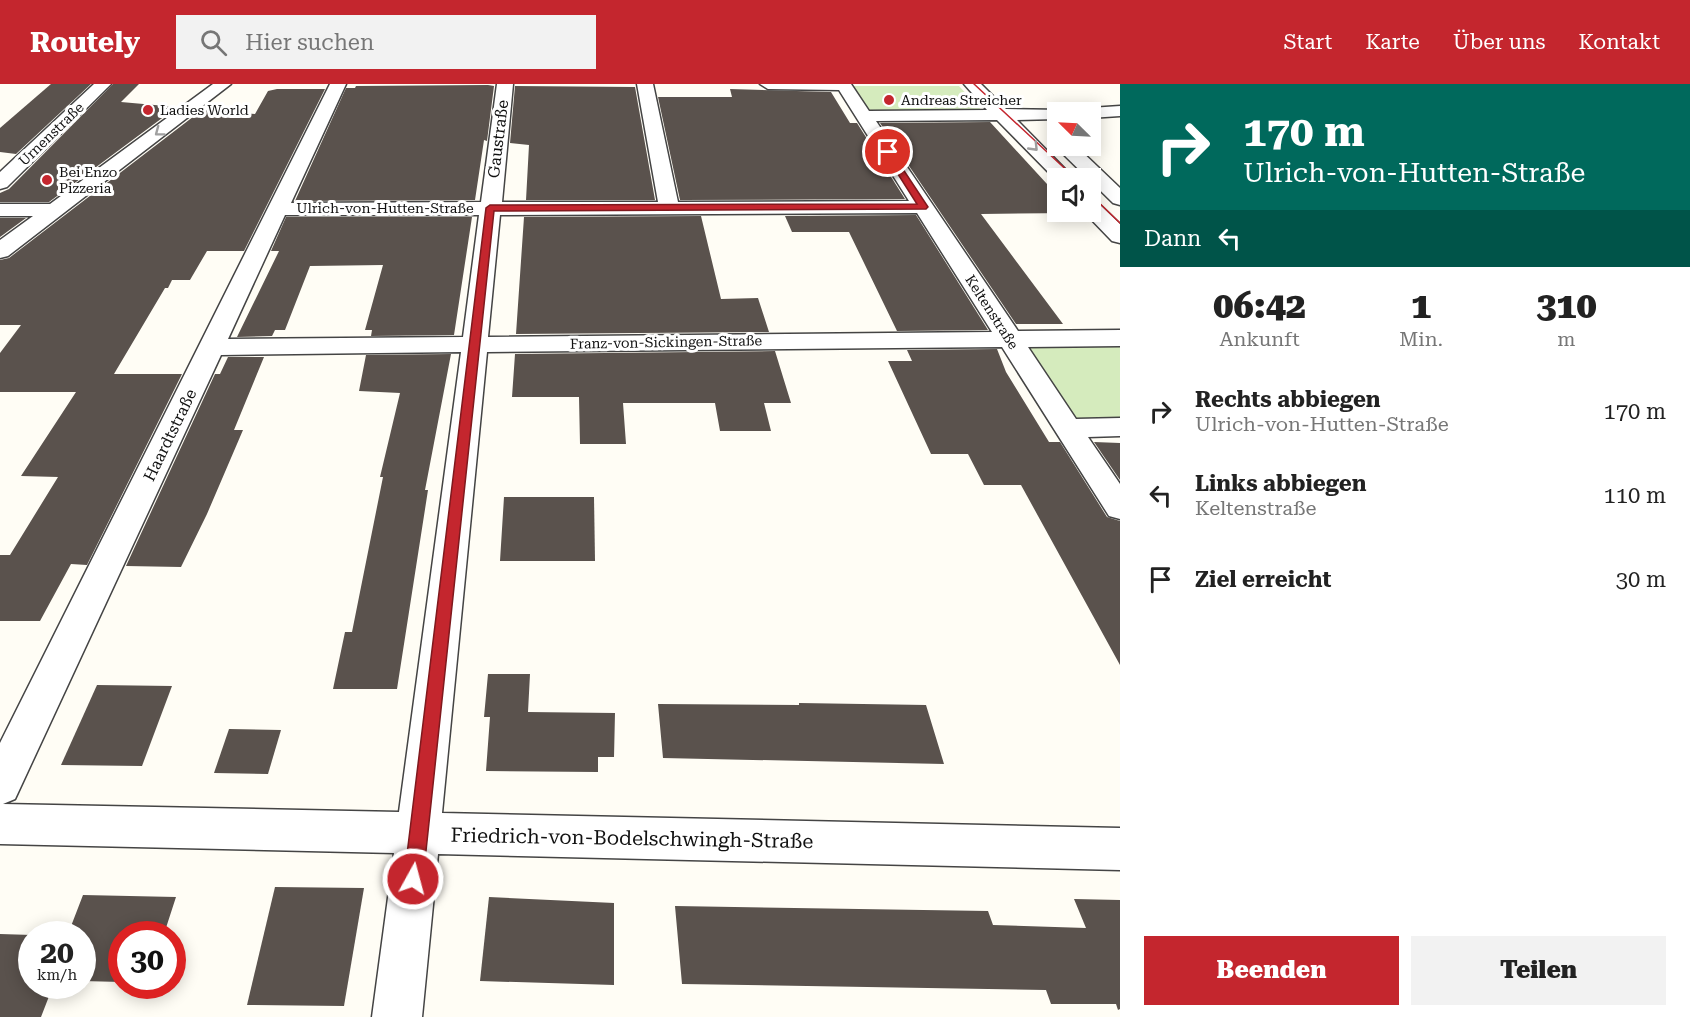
<!DOCTYPE html>
<html lang="de">
<meta charset="utf-8">
<style>
:root{--surface:#fff;--page:#f2f2f2;--text:#222;--muted:#767676;--accent:#c4262e}
body{margin:0;font-family:"Roboto Serif",serif;background:var(--page);color:var(--text);height:100vh;display:flex;flex-direction:column;font-size:22px;white-space:nowrap}
*{box-sizing:border-box;margin:0}
p{font-size:20px;color:var(--muted)}
.icon{flex:none;width:33px;height:33px;fill:none;stroke:currentColor;stroke-width:2;stroke-linecap:round;stroke-linejoin:round}
.map{position:relative;flex:1;overflow:hidden}
.details{display:flex;flex-direction:column;background:var(--surface);width:570px}
.details>*{flex:none}
.guide{background:#00695c;color:#fff;overflow:hidden}
.needle{width:39px;rotate:294deg}
.controls{position:absolute;left:1047px;top:18px;display:grid;gap:12px}
.controls a{display:grid;place-items:center;width:54px;height:54px;border-radius:0px;background:var(--surface);box-shadow:0 3px 15px #0003;font-size:30px}
.speed{position:absolute;left:18px;top:837px;display:flex;gap:12px;font-size:30px;font-weight:700;text-align:center}
.speed>*{display:grid;place-content:center;width:78px;height:78px;border-radius:50%;background:var(--surface);box-shadow:0 3px 15px #0003;line-height:1}
.speed small{font-size:15px;font-weight:400}
.speed .limit{border:9px solid #d22;background:#fff;color:#111}
.pin{position:absolute;display:grid;place-items:center;width:51px;height:51px;color:#fff;margin:-26px;border:3px solid #fff;border-radius:50%;box-shadow:0 2px 6px #0007}
.me{position:absolute;width:66px;margin:-33px;rotate:7deg;stroke-linejoin:round;filter:drop-shadow(0 0 4px #0008)}
.turn{display:flex;align-items:center;gap:21px;height:126px;padding:0 24px;font-size:27px}
.turn .icon{width:78px;height:78px;stroke-width:2.5}
.turn b{display:block;font-size:42px;line-height:51px}
.then{display:flex;align-items:center;height:57px;padding:0 24px;background:#0003;gap:12px;font-size:22px}
.eta{display:flex;justify-content:space-evenly;align-items:center;height:102px;text-align:center}
.eta b{font-size:36px;font-weight:800;line-height:42px}
.action{display:flex;gap:12px;margin-top:auto;padding:12px 24px}
.action a{flex:1;height:69px;border-radius:0px;background:var(--accent);color:#fff;font-size:24px;font-weight:800;line-height:69px;text-align:center}
.action a+a{background:var(--page);color:var(--text)}
ul{padding:0;list-style:none}
li{display:flex;align-items:center;gap:18px;height:84px;padding:0 24px}
li div{flex:1}
li b{display:block;font-size:22px}
li em{font-style:normal}
header{display:flex;align-items:center;gap:36px;box-sizing:border-box;height:84px;padding:0 30px;background:var(--accent);color:#fff}
header strong{font-size:28px}
nav{display:flex;gap:33px;margin-inline-start:auto;font-size:21px}
.search{width:420px;height:54px;background:var(--page);display:flex;align-items:center;gap:15px;box-sizing:border-box;padding:0 21px;border-radius:0px;color:var(--muted);font-size:22px}
main{display:flex;flex:1;min-height:0}
.map>svg:first-child{display:block}
</style>
<header>
<strong>Routely</strong>
<div class="search"><svg class="icon" aria-label="search" viewBox="0 0 24 24"><circle cx="10" cy="10" r="6"/><path d="M15 15l6 6"/></svg>Hier suchen</div>
<nav><a>Start</a><a>Karte</a><a>Über uns</a><a>Kontakt</a></nav>
</header>
<main>
<div class="map">
<svg width="1120" height="933" viewBox="0 0 1120 933">
<rect width="100%" height="100%" fill="#fffdf5"/>
<g fill="#d5ebbd">
<polygon points="851,2 959,2 984,29 869,29"/>
<polygon points="1120,259 1120,336 1074,336 1024,261"/>
</g>
<g fill="#5a524d">
<polygon points="51,0 91,0 16,70 0,68 0,44"/>
<polygon points="113,0 139,0 121,18 177,23 49,118 0,118 0,109 9,105"/>
<polygon points="488,1 494,2 487,57 484,56 475,116 295,117 346,4 355,4 356,2"/>
<polygon points="515,2 635,3 655,116 526,116 529,61 510,59"/>
<polygon points="277,5 325,5 244,167 207,167 190,196 172,196 168,204 165,204 114,290 182,290 87,481 71,480 40,537 0,537 0,471 10,471 58,393 21,392 76,308 0,308 0,269 21,241 0,241 0,176 9,174 202,26 255,30 268,7"/>
<polygon points="730,5 831,8 850,39 857,39 905,115 680,116 658,13 732,13"/>
<polygon points="990,38 1058,112 1058,128 1074,129 981,130 1063,240 1016,240 880,39"/>
<polygon points="916,131 988,246 897,247 849,148 792,148 785,132"/>
<polygon points="701,132 721,215 758,214 769,248 516,250 524,133"/>
<polygon points="286,133 472,133 454,251 371,252 372,246 365,246 383,181 310,182 285,246 275,246 272,252 237,253 279,167 271,167"/>
<polygon points="0,134 26,134 0,153"/>
<polygon points="997,265 1006,288 1049,358 1060,358 1107,433 1120,437 1120,581 1021,401 984,401 968,370 931,370 888,277 912,277 907,266"/>
<polygon points="775,267 791,319 764,319 771,347 720,347 715,319 623,319 626,360 580,360 579,313 512,313 515,270"/>
<polygon points="451,270 425,406 428,406 397,605 333,605 345,548 352,548 383,393 380,393 400,309 359,307 366,271"/>
<polygon points="228,273 264,273 234,346 243,346 207,430 181,483 126,482 215,290 220,290"/>
<polygon points="1094,358 1120,359 1120,396"/>
<polygon points="504,413 594,413 595,477 500,477"/>
<polygon points="488,590 530,590 528,628 615,629 614,673 598,673 598,688 486,687 490,633 484,633"/>
<polygon points="97,601 172,602 142,682 61,681"/>
<polygon points="799,619 926,621 944,680 663,674 658,620 799,621"/>
<polygon points="229,645 281,646 268,690 214,689"/>
<polygon points="275,803 364,804 344,922 247,921"/>
<polygon points="83,811 176,813 164,850 122,850 122,898 82,897 82,850 68,850"/>
<polygon points="489,813 614,819 614,901 480,897"/>
<polygon points="1074,815 1120,816 1120,925 1118,926 1116,920 1051,920 1046,906 682,900 675,822 988,827 993,841 1086,844"/>
<polygon points="0,850 32,851 32,902 53,902 41,933 0,933"/>
</g>
<g fill="none" stroke-linecap="round" stroke-linejoin="round">
<g stroke="#444" stroke-width="3">
<g id="minor">
<polygon points="94,0 111,0 7,103 0,105 0,88"/>
<polygon points="213,0 231,0 8,172 0,174 0,156 33,132 0,132 0,120 50,120"/>
<path d="M 330,0 L 346,0 L 291,119 L 481,118 L 497,0 L 513,0 L 502,118 L 658,118 L 637,0 L 653,0 L 678,118 L 909,117 L 839,6 L 768,5 L 760,0 L 851,0 L 869,27 L 987,26 L 964,0 L 981,0 L 1006,25 L 1064,26 L 1066,28 L 1058,28 L 1058,35 L 1017,36 L 1074,94 L 1058,94 L 1058,98 L 997,36 L 876,37 L 1018,247 L 1120,246 L 1120,262 L 1028,263 L 1076,335 L 1120,334 L 1120,352 L 1088,353 L 1120,400 L 1120,435 L 1109,432 L 1002,263 L 487,268 L 442,729 L 1120,744 L 1120,786 L 438,770 L 422,933 L 372,933 L 394,769 L 0,760 L 0,659 ZM 917,129 L 992,248 L 488,253 L 500,131 ZM 285,131 L 479,131 L 463,253 L 228,255 ZM 461,268 L 399,728 L 3,720 L 15,715 L 221,271 Z"/>
<polygon points="1120,22 1120,32 1090,34 1090,28 1082,28 1090,24"/>
<polygon points="1058,61 1076,62 1120,104 1120,121 1113,119 1059,66"/>
<polygon points="1090,116 1097,118 1120,140 1120,159 1112,157 1084,128 1090,128"/>
</g>
</g>
<use href="#minor" fill="#fff" fill-rule="evenodd"/>
<g stroke="#c4262e" stroke-width="1.5">
<polyline points="974,0 1075,94"/>
<polyline points="1090,110 1120,139"/>
</g>
</g>
<defs><path id="oneway-chevron" d="M-2-3.5L2.5 0L-2 3.5" fill="none" stroke-width="1.6" stroke-linecap="round" stroke-linejoin="round" transform="scale(1.5)"/></defs>
<g stroke="#a0a0a0">
<use href="#oneway-chevron" transform="translate(159 48) rotate(143)"/>
<use href="#oneway-chevron" transform="translate(1034 63) rotate(46)"/>
</g>
<polygon fill="#c4262e" stroke="#7f191e" stroke-width="1.5" points="885,67 891,67 928,123 926,125 494,127 423,795 420,802 413,805 407,802 404,795 486,124 490,121 917,120 884,68"/>
<g fill="#c4262e" stroke="#fff" stroke-width="2">
<circle cx="889" cy="16" r="6"/>
<circle cx="148" cy="26" r="6"/>
<circle cx="47" cy="96" r="6"/>
</g>
<g text-anchor="middle" dominant-baseline="central" stroke-width="6" stroke-linejoin="round" paint-order="stroke">
<g font-size="14" fill="#111" stroke="#fff" text-anchor="start">
<text x="901" y="16">Andreas Streicher</text>
<text x="160" y="26">Ladies World</text>
<text x="59" y="88">Bei Enzo<tspan x="59" dy="16">Pizzeria</tspan></text>
</g>
<g font-size="14" fill="#111" stroke="#fff">
<text transform="translate(51 50) rotate(-44)">Urnenstraße</text>
<text x="385" y="124">Ulrich-von-Hutten-Straße</text>
<text transform="translate(992 228) rotate(57)">Keltenstraße</text>
<text transform="translate(666 258) rotate(-1)">Franz-von-Sickingen-Straße</text>
</g>
<g font-size="16" fill="#111" stroke="#fff">
<text transform="translate(498 55) rotate(-83)">Gaustraße</text>
<text transform="translate(170 351) rotate(-64)">Haardtstraße</text>
</g>
<g font-size="20" fill="#111" stroke="#fff">
<text transform="translate(632 754) rotate(1)">Friedrich-von-Bodelschwingh-Straße</text>
</g>
</g>
</svg>
<div class="controls">
<a><svg class="needle" viewBox="-14 -14 28 28"><path d="M0-13l5 13h-10z" fill="#e53935"/><path d="M0 13l5-13h-10z" fill="#767676"/></svg></a>
<a><svg class="icon" aria-label="sound" viewBox="0 0 24 24"><path d="M4 9h4l5-4v14l-5-4H4zM17 9q2 3 0 6"/></svg></a>
</div>
<div class="speed"><div>20<small>km/h</small></div><div class="limit">30</div></div>
<div class="pin" style="left:888px;top:68px;background:#d93025"><svg class="icon" aria-label="arrive" viewBox="0 0 24 24"><path d="M6 21V4h12l-3 4 3 4H6"/></svg></div>
<svg class="me" style="left:413px;top:795px" viewBox="-20 -20 40 40"><circle r="17" fill="#c4262e" stroke="#fff" stroke-width="3"/><path d="M0-11L8 9 0 5-8 9z" fill="#fff"/></svg>
</div>
<section class="details">
<div class="guide">
<div class="turn"><svg class="icon" aria-label="right" viewBox="0 0 24 24"><path d="M7 20v-9h11M14 6l5 5-5 5"/></svg><div><b>170 m</b>Ulrich-von-Hutten-Straße</div></div>
<div class="then">Dann<svg class="icon" aria-label="left" viewBox="0 0 24 24"><path d="M17 20v-9H6M10 6l-5 5 5 5"/></svg></div>
</div>
<div class="eta">
<div><b>06:42</b><p>Ankunft</p></div>
<div><b>1</b><p>Min.</p></div>
<div><b>310</b><p>m</p></div>
</div>
<ul>
<li><svg class="icon" aria-label="right" viewBox="0 0 24 24"><path d="M7 20v-9h11M14 6l5 5-5 5"/></svg><div><b>Rechts abbiegen</b><p>Ulrich-von-Hutten-Straße</p></div><em>170 m</em></li>
<li><svg class="icon" aria-label="left" viewBox="0 0 24 24"><path d="M17 20v-9H6M10 6l-5 5 5 5"/></svg><div><b>Links abbiegen</b><p>Keltenstraße</p></div><em>110 m</em></li>
<li><svg class="icon" aria-label="arrive" viewBox="0 0 24 24"><path d="M6 21V4h12l-3 4 3 4H6"/></svg><div><b>Ziel erreicht</b></div><em>30 m</em></li>
</ul>
<div class="action"><a>Beenden</a><a>Teilen</a></div>
</section>
</main>
